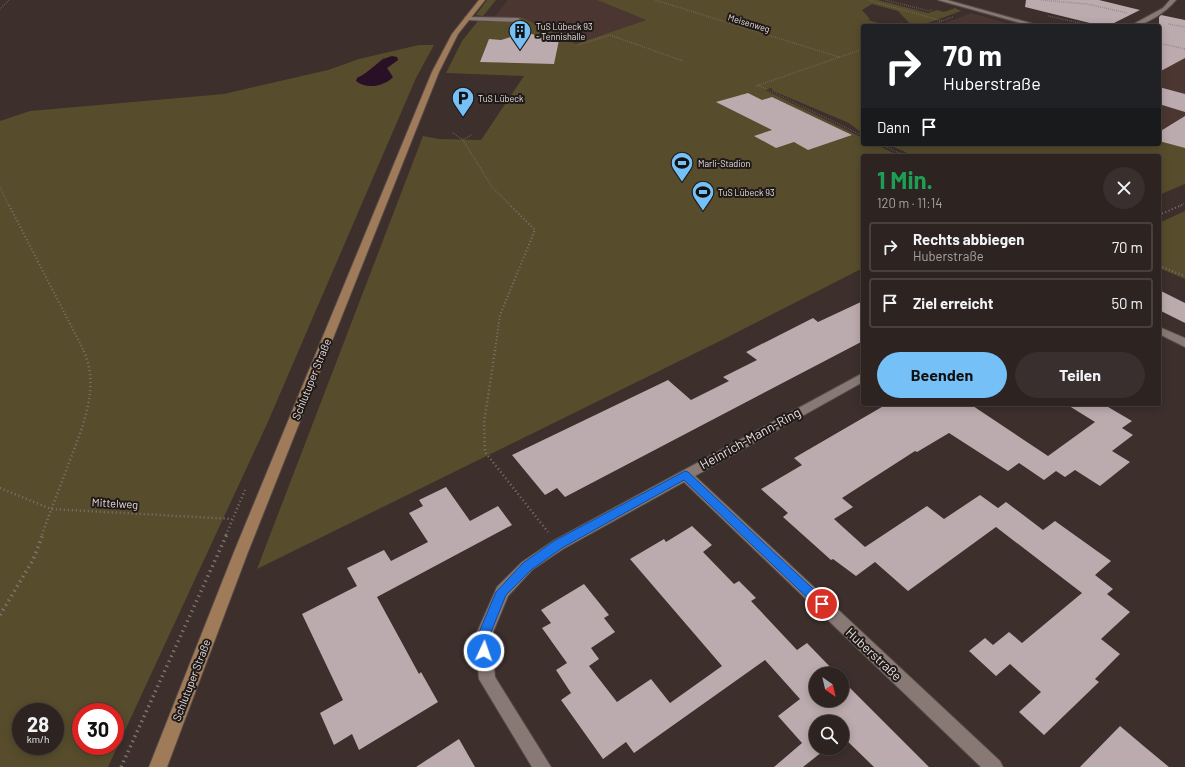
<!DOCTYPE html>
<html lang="de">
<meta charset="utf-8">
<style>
:root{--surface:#2d2321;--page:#392f2e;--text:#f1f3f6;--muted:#a7a4a5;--line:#48403f;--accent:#75c0f6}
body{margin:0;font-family:Barlow,sans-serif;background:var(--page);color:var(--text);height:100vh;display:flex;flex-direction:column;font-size:15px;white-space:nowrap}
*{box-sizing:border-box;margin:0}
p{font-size:13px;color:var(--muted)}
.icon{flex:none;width:22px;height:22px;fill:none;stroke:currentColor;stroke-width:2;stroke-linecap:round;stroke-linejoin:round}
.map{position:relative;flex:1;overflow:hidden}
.side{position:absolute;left:861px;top:154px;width:300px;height:252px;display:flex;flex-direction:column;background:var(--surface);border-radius:4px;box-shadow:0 2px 10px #0003,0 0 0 1px var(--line)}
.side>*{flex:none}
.hud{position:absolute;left:861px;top:24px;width:300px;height:122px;border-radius:4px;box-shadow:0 2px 10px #0003,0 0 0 1px var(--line);background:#202124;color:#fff;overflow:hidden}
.needle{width:26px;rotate:146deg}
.buttons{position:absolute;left:809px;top:667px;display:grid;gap:8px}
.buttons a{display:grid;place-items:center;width:40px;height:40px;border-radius:50%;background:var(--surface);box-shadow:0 2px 10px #0003,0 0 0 1px var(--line);font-size:20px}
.speed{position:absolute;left:12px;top:703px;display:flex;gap:8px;font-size:20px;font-weight:700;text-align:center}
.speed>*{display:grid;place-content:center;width:52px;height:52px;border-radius:50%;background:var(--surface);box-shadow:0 2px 10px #0003,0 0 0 1px var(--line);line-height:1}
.speed small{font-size:10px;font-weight:400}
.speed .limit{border:6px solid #d22;background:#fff;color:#111}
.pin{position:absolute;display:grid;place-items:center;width:34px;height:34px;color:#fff;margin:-17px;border:2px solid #fff;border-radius:50%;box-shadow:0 1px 4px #0007}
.me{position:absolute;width:44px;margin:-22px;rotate:3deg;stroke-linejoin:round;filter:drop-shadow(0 0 3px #0008)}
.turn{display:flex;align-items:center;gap:14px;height:84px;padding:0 16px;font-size:18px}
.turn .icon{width:52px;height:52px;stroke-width:2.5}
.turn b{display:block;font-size:28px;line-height:34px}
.then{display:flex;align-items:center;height:38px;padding:0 16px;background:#0003;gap:8px;font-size:15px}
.round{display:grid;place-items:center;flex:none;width:42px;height:42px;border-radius:21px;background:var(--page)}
.overview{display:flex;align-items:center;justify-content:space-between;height:68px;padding:0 16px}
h1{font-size:24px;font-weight:700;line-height:30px;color:#1e9e55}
.button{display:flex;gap:8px;margin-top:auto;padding:8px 16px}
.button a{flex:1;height:46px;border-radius:24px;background:var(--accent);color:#111;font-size:16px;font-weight:700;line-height:46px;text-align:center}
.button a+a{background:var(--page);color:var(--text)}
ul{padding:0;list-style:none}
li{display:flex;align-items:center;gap:12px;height:50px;margin:0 8px 6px;padding:0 8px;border:2px solid var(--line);border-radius:4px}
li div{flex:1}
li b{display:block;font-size:15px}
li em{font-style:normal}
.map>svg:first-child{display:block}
</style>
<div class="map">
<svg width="1185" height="767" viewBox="0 0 1185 767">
<rect width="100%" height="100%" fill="#3c2f2c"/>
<g fill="#4b3632">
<polygon points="508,0 597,0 646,20 576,44 521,17 494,17"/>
<polygon points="971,13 1017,26 1018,26 937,26"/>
<polygon points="1159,48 1185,55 1185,146 1159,138"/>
</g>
<g fill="#574d2c" fill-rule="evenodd">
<polygon points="487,0 496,0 483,16 476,15"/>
<polygon points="597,0 878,0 928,13 937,10 944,12 955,8 961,11 920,26 911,25 898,11 872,4 862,10 870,19 868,20 889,26 863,26 863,134 849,123 773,91 771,88 765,90 863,138 863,144 875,144 900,156 863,156 863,268 724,339 257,569 423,136 439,139 481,140 524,76 446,73 462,41 478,21 490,22 494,17 521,17 576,44 646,20"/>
<path d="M 419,45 L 434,45 L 416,78 L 267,424 L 108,767 L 0,767 L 0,121 L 30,111 L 224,94 L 328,70 L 359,59 ZM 383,58 L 398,60 L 387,68 L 392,77 C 383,89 370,81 357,78 L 367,73 ZM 21,712 L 55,712 L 55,746 L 21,746 ZM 81,712 L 115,712 L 115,746 L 81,746 Z"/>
<polygon points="1159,138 1185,146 1185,184 1159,195 1159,156 914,156 887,144 1159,144"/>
<polygon points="1185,211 1185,279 1159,268 1159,223"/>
</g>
<path fill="#2a1027" d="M 392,56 L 397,57 L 398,60 L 387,68 L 393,77 C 385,86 366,90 356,81 L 357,78 C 370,72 379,59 392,56 Z"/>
<g fill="#bbaaae">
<polygon points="1026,0 1099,0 1140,10 1108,26 1102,26 1025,7"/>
<polygon points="1161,15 1185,20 1185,58 1159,72 1159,17"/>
<polygon points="527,32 547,40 559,40 554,64 480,62 489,39 501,40"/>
<polygon points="1159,87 1185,94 1185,112 1159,104"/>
<polygon points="748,93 762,100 772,97 852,135 808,150 794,142 776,148 754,136 772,130 716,102"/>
<polygon points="1185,116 1185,148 1159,141 1159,132"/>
<polygon points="1159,290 1185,303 1185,323 1159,310"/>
<polygon points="863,301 863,341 565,497 557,488 545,495 512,455 668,380 691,400 729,381 723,377 757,360 746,352 813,318 818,322"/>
<polygon points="887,404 970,404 1048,456 1095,422 1066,404 1103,404 1132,421 1122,428 1133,435 1112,451 1130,462 1100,486 1075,470 1065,477 1056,471 1044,480 1019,463 1008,471 949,433 917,452 915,451 842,498 853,507 834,519 865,547 927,506 944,519 980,495 998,508 1006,502 1043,530 1055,521 1111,561 1095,575 1113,589 1107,594 1130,612 1101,639 1120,654 1095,679 1099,682 1044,735 1019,712 1041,692 1010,664 996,676 969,651 985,638 993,645 1009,632 1022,643 1082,593 996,527 908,591 875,562 856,576 833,559 831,560 783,517 788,513 761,489 802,465 794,458"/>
<polygon points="446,487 470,521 498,506 512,525 377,597 419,674 421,672 438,702 359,750 352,734 334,745 320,713 343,700 302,614 357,586 347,568 384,550 391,561 428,542 409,513 423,506 419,500"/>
<polygon points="692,526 712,545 703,552 734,584 739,581 756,598 751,601 797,650 807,643 837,674 816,674 816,700 842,700 842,680 929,767 874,767 842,736 842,722 816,722 816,748 827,748 803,767 774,767 802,743 778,716 800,699 765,660 634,753 626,742 603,759 561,700 571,693 556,670 567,663 542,628 551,623 541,610 584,584 609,615 604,618 615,632 591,648 599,659 589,666 617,702 651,679 670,703 722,666 630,559 664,539 666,542"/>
<polygon points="1120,726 1146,748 1169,767 1080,767"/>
<polygon points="459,739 475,767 416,767"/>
</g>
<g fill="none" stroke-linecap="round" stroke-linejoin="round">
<g stroke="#564b48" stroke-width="2">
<polygon id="lane" points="465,17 518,18 521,20 518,22 467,20"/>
</g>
<g stroke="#564b48" stroke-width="2">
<g id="street">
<polygon points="938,0 947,0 1041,26 1031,26"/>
<path d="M 1170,0 L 1176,0 C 1166,12 1146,26 1130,26 L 1163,8 Z"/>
<polygon points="1159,327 1185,338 1185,347 1159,334"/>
<polygon points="863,373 863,382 695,476 1000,761 1003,767 981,767 684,482 563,549 532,570 508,596 491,637 495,677 551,767 532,767 479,679 475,637 497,587 522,562 553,541"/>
</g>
</g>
<g stroke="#564b48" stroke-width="2">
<polygon id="secondary" points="479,0 485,0 458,34 439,72 248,552 167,767 149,767 234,552 432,72 452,34"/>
</g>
<g stroke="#7e7370" stroke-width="1.5" stroke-dasharray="0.5 1.5" stroke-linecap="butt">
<polyline points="655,0 839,57"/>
<polyline points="868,0 942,21"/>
<polyline points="885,0 929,11 933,9"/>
<polyline points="1041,0 1087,4 1127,13"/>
<polyline points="0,9 9,0"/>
<polyline points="1048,16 1094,26"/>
<polyline points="1168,24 1185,27"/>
<polyline points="928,26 953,17"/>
<polyline points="1159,43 1185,49"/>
<polyline points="578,45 610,35 683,61"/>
<polyline points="758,85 863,136"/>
<polyline points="756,86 863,49"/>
<polyline points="453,133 463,140"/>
<polyline points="471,135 463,140 492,187 511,206"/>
<polyline points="880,144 906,156"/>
<polyline points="0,187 9,206"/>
<polyline points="1180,206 1185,203"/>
</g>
<g stroke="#7e7370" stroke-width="2" stroke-dasharray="1 2.5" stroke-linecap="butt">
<polyline points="9,205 84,351"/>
<polyline points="1159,215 1182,205"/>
<polyline points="1159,266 1185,276"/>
<polyline points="495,351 500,315 535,230 510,205"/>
</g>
<g stroke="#7e7370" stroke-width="2.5" stroke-dasharray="1 3" stroke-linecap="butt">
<polyline points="495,350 484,423 485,452 548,532"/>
<polyline points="0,488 51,509 232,519"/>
<path d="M 42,535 C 50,512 59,490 67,468 C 80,433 102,387 83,350"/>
<polyline points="226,535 245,490"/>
</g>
<g stroke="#7e7370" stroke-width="3.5" stroke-dasharray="1.5 4" stroke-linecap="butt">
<polyline points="0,615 33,560 43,534"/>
<polyline points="121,767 227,534"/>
</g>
<use href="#lane" fill="#897975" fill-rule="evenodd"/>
<use href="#street" fill="#897975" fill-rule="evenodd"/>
<use href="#secondary" fill="#a07b59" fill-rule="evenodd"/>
</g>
<polygon fill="#1a73e8" stroke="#114b97" points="685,471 688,472 826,601 828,604 826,608 822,610 818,608 684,480 562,548 531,570 506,595 489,637 490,651 489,655 484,657 480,655 477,637 496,592 523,563 554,541"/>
<defs>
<g id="building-pin" transform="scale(1.15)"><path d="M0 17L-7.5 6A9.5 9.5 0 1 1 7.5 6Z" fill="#75c0f6" stroke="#1f1917"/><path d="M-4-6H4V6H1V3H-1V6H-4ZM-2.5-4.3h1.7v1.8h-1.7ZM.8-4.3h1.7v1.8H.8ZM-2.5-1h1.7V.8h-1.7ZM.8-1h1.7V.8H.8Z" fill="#111"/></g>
<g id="parking-pin" transform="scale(1.15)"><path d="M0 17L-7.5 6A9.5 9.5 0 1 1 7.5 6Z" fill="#75c0f6" stroke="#1f1917"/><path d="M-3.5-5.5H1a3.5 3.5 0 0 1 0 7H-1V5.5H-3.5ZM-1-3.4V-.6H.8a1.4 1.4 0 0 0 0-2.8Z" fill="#111"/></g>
<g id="stadium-pin" transform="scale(1.15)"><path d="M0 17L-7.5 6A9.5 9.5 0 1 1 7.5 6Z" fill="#75c0f6" stroke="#1f1917"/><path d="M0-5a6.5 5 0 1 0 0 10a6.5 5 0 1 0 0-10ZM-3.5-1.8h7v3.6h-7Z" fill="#111"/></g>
</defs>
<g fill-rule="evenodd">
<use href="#building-pin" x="520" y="31"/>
<use href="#parking-pin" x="463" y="98"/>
<use href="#stadium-pin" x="682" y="163"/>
<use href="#stadium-pin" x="703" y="192"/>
</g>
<g text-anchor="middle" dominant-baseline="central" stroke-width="4" stroke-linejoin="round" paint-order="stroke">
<g font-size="9" fill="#e8dfdd" stroke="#1f1917">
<text transform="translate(749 23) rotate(17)">Meisenweg</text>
</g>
<g font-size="9" fill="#e8dfdd" stroke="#1f1917" text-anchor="start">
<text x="536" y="26">TuS Lübeck 93<tspan x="536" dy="10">- Tennishalle</tspan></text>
<text x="478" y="98">TuS Lübeck</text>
<text x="698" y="163">Marli-Stadion</text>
<text x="718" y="192">TuS Lübeck 93</text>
</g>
<g font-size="11" fill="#e8dfdd" stroke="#1f1917">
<text transform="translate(311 379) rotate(-68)">Schlutuper Straße</text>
<text transform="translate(115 503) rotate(3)">Mittelweg</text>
<text transform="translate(191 680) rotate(-69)">Schlutuper Straße</text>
</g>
<g font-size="13" fill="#e8dfdd" stroke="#1f1917">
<text transform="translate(750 438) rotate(-29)">Heinrich-Mann-Ring</text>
<text transform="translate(874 654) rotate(43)">Huberstraße</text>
</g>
</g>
</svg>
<div class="buttons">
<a><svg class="needle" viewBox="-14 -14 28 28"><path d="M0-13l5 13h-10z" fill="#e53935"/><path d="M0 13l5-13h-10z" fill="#a7a4a5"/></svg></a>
<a><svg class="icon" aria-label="search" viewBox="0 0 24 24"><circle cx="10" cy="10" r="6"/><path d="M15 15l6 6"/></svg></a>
</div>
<div class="speed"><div>28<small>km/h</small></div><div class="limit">30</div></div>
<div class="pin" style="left:822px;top:604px;background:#d93025"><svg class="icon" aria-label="arrive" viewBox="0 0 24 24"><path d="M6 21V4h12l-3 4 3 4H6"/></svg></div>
<svg class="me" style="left:484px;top:651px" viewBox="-20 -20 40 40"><circle r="17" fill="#1a73e8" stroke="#fff" stroke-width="3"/><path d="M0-11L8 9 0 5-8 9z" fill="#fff"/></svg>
<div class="hud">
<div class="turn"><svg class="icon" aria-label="right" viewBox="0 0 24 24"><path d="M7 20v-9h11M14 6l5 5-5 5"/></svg><div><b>70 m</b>Huberstraße</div></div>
<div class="then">Dann<svg class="icon" aria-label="arrive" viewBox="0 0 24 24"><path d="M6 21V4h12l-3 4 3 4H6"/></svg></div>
</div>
<section class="side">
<div class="overview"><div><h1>1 Min.</h1><p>120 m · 11:14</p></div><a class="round"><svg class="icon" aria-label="close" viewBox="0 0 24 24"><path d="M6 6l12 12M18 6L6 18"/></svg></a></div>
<ul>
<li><svg class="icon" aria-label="right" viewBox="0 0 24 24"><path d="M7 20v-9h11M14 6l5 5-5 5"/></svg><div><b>Rechts abbiegen</b><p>Huberstraße</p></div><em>70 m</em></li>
<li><svg class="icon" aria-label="arrive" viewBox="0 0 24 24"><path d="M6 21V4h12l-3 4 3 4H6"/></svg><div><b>Ziel erreicht</b></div><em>50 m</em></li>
</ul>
<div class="button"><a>Beenden</a><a>Teilen</a></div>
</section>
</div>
